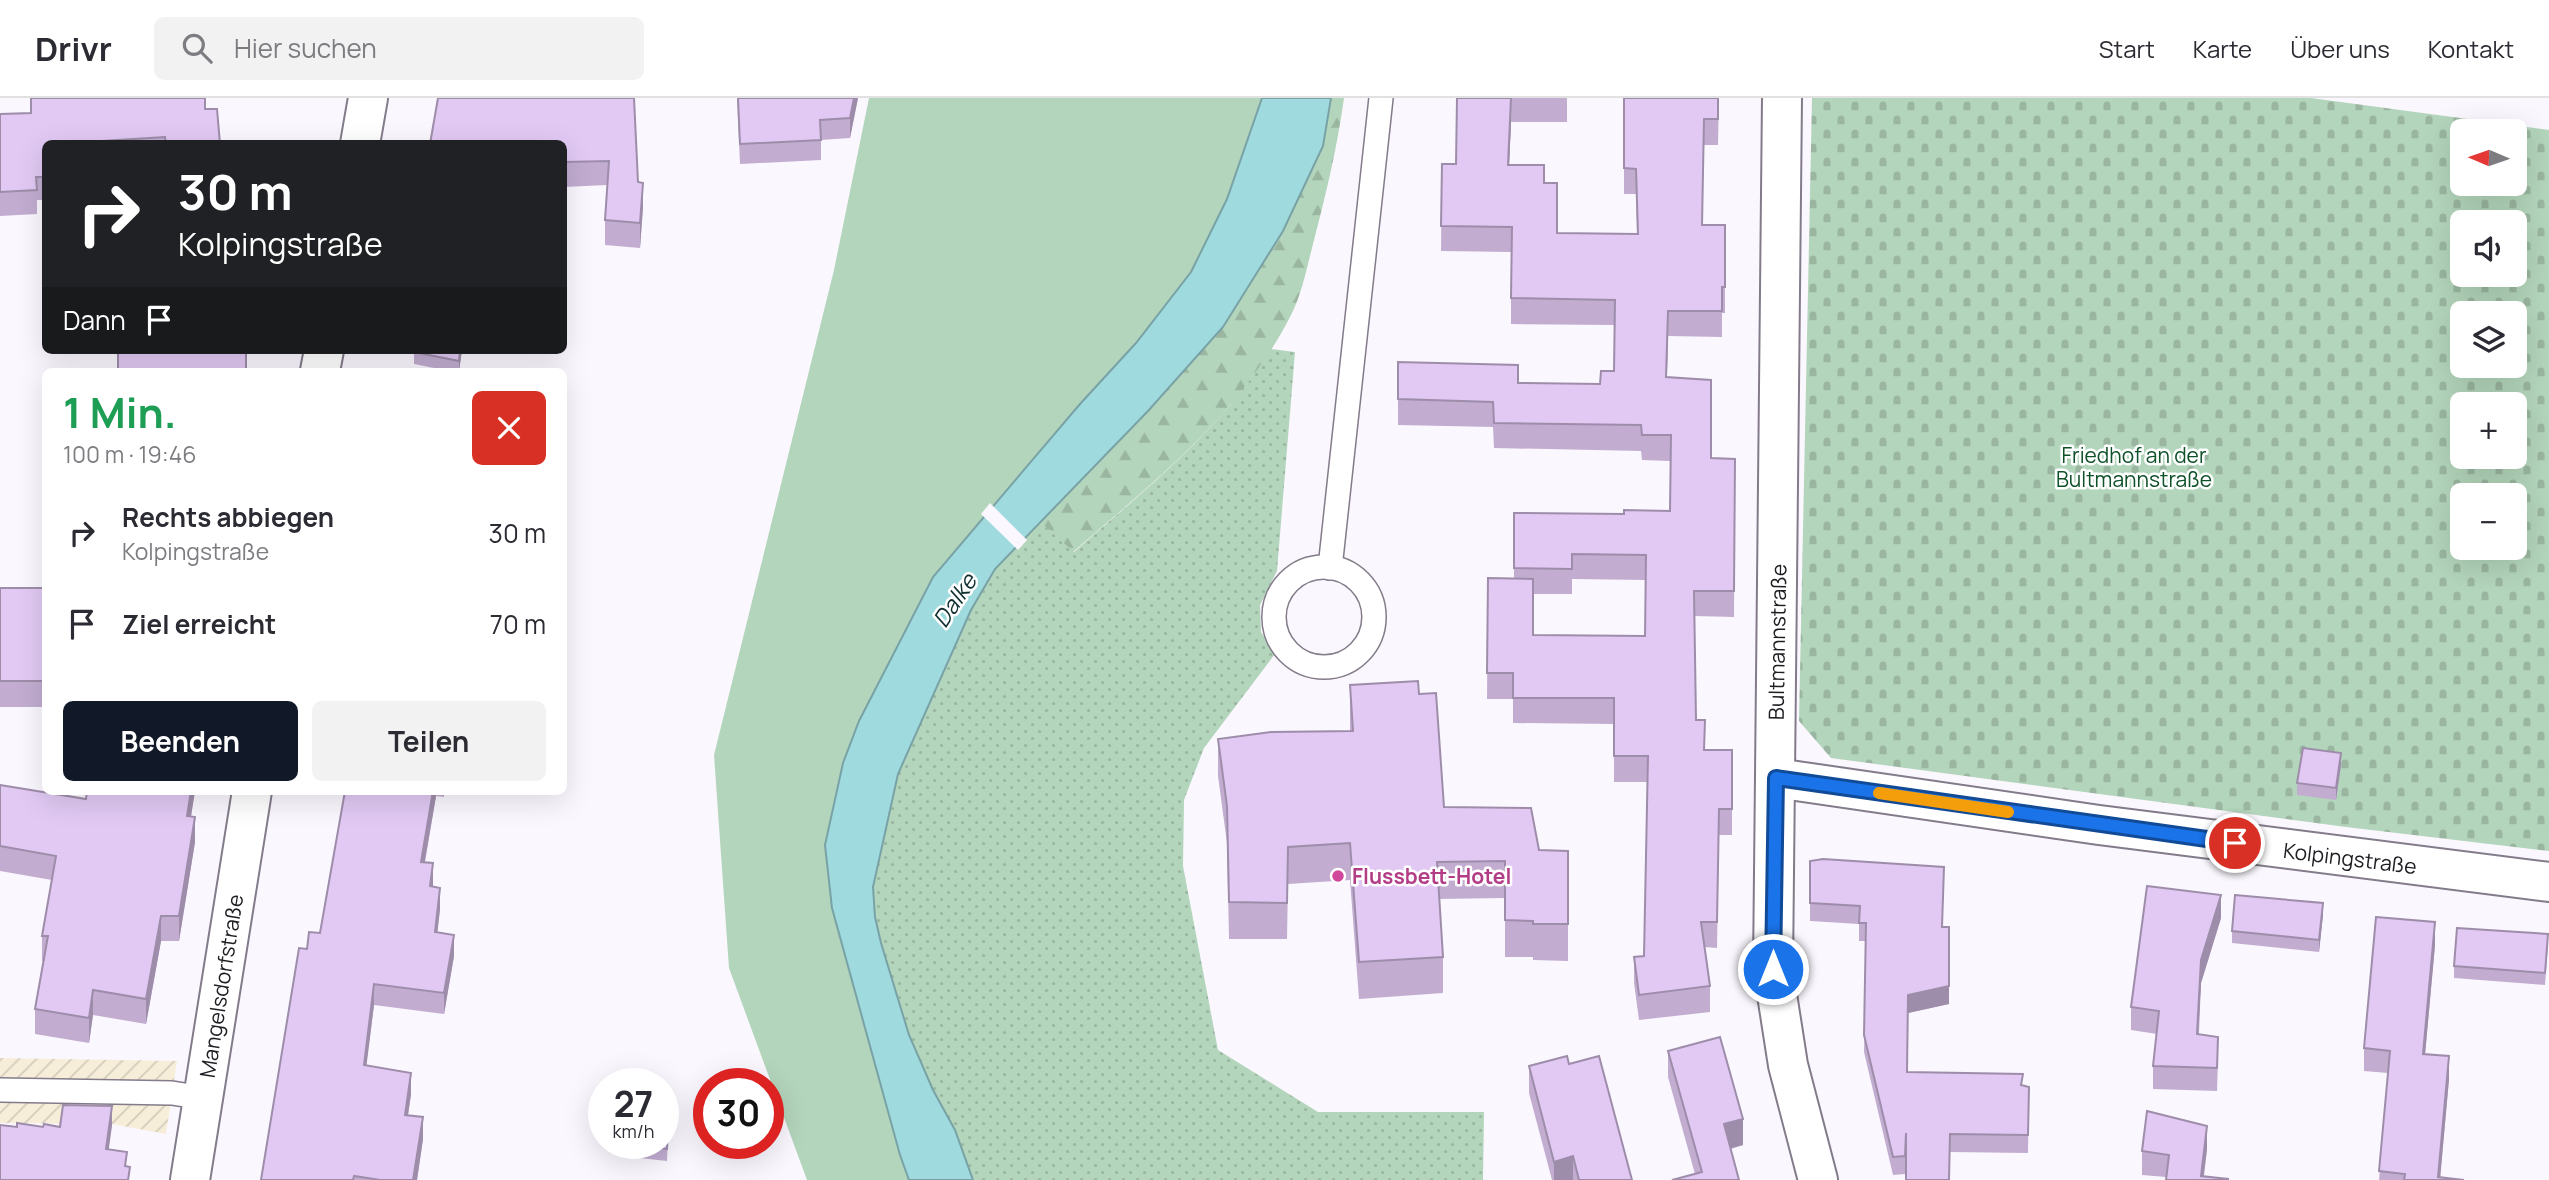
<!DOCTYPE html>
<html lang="de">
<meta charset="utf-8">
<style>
:root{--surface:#fff;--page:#f2f2f3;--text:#2b2b33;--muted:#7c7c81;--line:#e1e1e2;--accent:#111827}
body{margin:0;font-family:Manrope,sans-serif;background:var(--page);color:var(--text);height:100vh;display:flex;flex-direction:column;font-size:26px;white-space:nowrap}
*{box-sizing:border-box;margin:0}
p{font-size:23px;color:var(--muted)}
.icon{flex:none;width:38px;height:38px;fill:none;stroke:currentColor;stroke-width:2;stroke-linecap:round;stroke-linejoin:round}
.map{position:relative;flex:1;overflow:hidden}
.panel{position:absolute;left:42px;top:270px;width:525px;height:427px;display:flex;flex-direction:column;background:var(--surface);border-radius:10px;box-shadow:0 7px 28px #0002}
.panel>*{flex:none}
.top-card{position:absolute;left:42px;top:42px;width:525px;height:214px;border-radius:10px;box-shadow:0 7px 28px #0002;background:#202124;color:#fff;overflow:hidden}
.needle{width:46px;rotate:272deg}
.fabs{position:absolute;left:2450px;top:21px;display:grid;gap:14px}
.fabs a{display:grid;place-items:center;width:77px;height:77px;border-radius:10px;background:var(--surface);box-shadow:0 7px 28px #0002;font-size:35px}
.speed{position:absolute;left:588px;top:970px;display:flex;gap:14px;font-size:35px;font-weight:700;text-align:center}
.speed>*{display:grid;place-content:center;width:91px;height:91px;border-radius:50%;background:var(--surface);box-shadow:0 7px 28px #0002;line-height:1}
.speed small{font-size:18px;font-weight:400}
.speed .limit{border:10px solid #d22;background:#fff;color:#111}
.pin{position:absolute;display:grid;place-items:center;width:60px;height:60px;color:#fff;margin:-30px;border:4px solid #fff;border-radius:50%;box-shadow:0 2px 7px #0007}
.me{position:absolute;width:77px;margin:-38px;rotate:0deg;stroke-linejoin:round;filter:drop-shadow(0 0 5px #0008)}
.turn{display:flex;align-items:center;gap:24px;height:147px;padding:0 21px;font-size:32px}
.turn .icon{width:91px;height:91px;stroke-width:2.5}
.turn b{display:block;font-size:49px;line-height:60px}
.then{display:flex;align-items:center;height:66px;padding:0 21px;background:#0003;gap:14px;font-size:26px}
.round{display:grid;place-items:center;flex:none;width:74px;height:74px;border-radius:10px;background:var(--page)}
.overview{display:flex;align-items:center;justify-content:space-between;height:119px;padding:0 21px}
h1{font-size:42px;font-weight:700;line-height:52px;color:#1e9e55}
.primary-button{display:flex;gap:14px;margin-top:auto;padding:14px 21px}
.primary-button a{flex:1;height:80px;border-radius:10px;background:var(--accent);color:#fff;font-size:28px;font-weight:700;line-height:80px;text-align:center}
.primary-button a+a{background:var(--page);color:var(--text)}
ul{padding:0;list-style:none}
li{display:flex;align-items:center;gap:21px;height:91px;padding:0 21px}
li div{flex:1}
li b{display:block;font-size:26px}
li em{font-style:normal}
header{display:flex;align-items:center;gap:42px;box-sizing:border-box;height:98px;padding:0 35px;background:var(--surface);border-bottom:2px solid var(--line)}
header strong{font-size:33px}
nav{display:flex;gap:38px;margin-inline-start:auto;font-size:24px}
.search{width:490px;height:63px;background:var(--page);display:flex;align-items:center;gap:18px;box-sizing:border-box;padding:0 24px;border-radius:10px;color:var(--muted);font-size:26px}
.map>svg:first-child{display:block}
</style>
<header>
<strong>Drivr</strong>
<div class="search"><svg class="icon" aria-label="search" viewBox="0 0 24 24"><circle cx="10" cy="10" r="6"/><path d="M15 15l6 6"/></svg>Hier suchen</div>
<nav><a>Start</a><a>Karte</a><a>Über uns</a><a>Kontakt</a></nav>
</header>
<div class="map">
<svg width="2549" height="1082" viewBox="0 0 2549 1082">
<defs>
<pattern id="industrial-furrows" width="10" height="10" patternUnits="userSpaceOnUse" patternTransform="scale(1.75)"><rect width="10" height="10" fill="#f7eed9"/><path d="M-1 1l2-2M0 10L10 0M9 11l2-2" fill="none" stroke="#d3ccba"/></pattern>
<pattern id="forest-firs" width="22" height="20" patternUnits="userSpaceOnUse" patternTransform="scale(1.75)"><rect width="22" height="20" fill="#b3d5bb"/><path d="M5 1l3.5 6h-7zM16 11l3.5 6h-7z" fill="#9ab6a0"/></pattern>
<pattern id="cemetery-stones" width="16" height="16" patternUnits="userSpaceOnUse" patternTransform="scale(1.75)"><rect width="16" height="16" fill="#b3d5bb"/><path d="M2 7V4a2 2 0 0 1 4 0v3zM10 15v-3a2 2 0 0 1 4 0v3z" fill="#9ab6a0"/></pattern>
<pattern id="park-dots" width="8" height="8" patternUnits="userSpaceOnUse" patternTransform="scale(1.75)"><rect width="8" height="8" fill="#b3d5bb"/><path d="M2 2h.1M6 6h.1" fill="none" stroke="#9ab6a0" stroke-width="1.8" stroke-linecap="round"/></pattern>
</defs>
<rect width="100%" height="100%" fill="#fbf7fe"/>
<polygon fill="url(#industrial-furrows)" points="0,960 177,963 166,1036 112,1026 0,1025"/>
<polygon fill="#b3d5bb" points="869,0 1262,0 1227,101 1191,174 1136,245 1080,306 933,479 859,623 843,665 832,810 900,1057 909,1082 807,1082 729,870 714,657 834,172"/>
<path fill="url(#forest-firs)" d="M 1331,0 L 1344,0 C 1337,51 1326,96 1313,146 C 1307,169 1302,196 1291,217 C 1241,316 1156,382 1073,454 L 1040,424 L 1148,313 L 1223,229 L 1323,48 Z"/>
<path fill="url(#cemetery-stones)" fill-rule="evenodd" d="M 1812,0 L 2311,0 L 2549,32 L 2549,753 L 2346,729 L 1831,660 L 1799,623 ZM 2462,33 L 2515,33 L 2515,86 L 2462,86 ZM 2462,124 L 2515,124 L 2515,177 L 2462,177 ZM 2462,215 L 2515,215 L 2515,268 L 2462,268 ZM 2462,306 L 2515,306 L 2515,359 L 2462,359 ZM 2462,397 L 2515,397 L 2515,450 L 2462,450 Z"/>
<path fill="url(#park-dots)" d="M 1271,251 L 1295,254 L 1277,473 L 1260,507 L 1261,534 L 1275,556 L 1204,650 L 1184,702 L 1183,768 L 1218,952 L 1318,1014 L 1484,1014 L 1483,1082 L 973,1082 L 955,1032 L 933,992 L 909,937 L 881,845 L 875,819 L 873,789 L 898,676 L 971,512 L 995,471 L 1040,424 L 1074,454 C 1147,390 1219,334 1271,251 Z"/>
<polygon fill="#9fdbde" stroke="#79a2a6" stroke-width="2" points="1262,0 1331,0 1323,48 1283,133 1223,229 1148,313 995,471 971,512 898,676 873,789 875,819 881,845 909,937 933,992 955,1032 973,1082 909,1082 900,1057 832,810 825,747 843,665 859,623 933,479 1080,306 1136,245 1191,174 1227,101"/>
<polygon fill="#fbf7fe" points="990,405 1027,442 1018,452 981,416"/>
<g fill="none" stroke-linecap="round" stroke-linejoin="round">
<g stroke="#837b8a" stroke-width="26">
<g id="service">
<circle cx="1324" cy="519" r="50"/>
<polyline points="1330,470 1381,0"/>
<polyline points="0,992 172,995 203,1000"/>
</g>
</g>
<g stroke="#837b8a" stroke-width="42">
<g id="minor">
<polyline points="1782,0 1773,871 1788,967 1818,1082"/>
<polyline points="360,46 368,0"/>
<polyline points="320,273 324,252"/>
<polyline points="1776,680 2099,727 2549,784"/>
<polyline points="190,1082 252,693"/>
</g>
</g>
<use href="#service" stroke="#fff" stroke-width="23"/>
<use href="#minor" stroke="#fff" stroke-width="38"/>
</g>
<g fill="#c2add1" fill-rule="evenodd">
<polygon points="634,0 638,84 643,109 640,150 605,147 605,122 607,87 564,89 564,46"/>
<polygon points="737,0 858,0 850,40 821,42 821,62 740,66"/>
<path d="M 1457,0 L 1567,0 L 1567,24 L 1511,24 L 1509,67 L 1544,85 L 1557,135 L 1637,136 L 1636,96 L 1624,96 L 1624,0 L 1719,0 L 1718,47 L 1704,47 L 1702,127 L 1725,127 L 1725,215 L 1722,215 L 1722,239 L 1668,238 L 1667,279 L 1711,360 L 1735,361 L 1734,519 L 1694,518 L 1696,622 L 1705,652 L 1732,652 L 1732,737 L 1719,737 L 1717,850 L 1704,849 L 1710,888 L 1710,914 L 1639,922 L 1634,885 L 1634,859 L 1644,858 L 1647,684 L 1614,684 L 1614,626 L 1513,625 L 1513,601 L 1487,601 L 1488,480 L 1514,481 L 1514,415 L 1624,416 L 1670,413 L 1670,363 L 1642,362 L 1641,353 L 1494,350 L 1493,329 L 1398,327 L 1398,301 L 1518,285 L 1600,286 L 1614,273 L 1615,227 L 1511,226 L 1511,154 L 1441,153 L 1442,66 L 1456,66 ZM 1572,481 L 1646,482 L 1645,538 L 1533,537 L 1533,496 L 1572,496 Z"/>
<polygon points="205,11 220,46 46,46 46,102 37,102 37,116 0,118 0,16"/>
<polygon points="414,252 462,252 459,273 449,273 414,266"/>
<rect x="0" y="490" width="46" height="119"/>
<polygon points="1350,587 1419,596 1444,709 1539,752 1568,753 1568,863 1533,862 1533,859 1505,859 1505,800 1439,801 1443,859 1443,895 1359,901 1350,782 1288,786 1287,841 1229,841 1227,745 1218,678 1218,641 1350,633"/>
<polygon points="2341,667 2336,702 2297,697 2297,685"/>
<polygon points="0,687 86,701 87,693 195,693 191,718 195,744 179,843 161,843 146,926 93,917 89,945 35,936 35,911 44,863 42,863 42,838 52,782 0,773"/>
<polygon points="345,693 444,693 444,699 436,698 425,764 440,811 437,835 454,858 444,916 374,907 366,967 411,996 408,1017 423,1041 417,1082 261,1082 307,851 320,835"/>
<polygon points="1810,763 1944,787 1942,829 1949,906 1908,915 1907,974 2029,989 2028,1055 1950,1054 1906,1058 1905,1076 1893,1077 1864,954 1866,843 1859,843 1859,826 1810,823"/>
<polygon points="2323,817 2319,854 2232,845 2232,833"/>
<polygon points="2221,820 2201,885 2199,936 2218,962 2217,993 2153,991 2153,968 2157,936 2131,932 2131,909"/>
<polygon points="2435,847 2425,956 2449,981 2440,1079 2464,1082 2379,1082 2388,975 2364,973 2364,950"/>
<polygon points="2548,848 2545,887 2454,880 2454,868"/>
<polygon points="1668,953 1743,1047 1731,1051 1739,1082 1695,1076 1668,979"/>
<polygon points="1569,966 1632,1082 1552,1082 1529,995 1529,968"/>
<polygon points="669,1015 667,1063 621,1058 621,1045"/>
<polygon points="2207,1051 2204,1078 2166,1079 2142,1077 2142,1053"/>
</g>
<g fill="#9e8daa">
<polygon points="854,0 858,0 850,40 850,20"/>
<polygon points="1511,0 1511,24 1508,92 1508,67"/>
<polygon points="643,85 643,109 640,150 640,125"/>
<polygon points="1668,213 1668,238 1666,305 1666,279"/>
<polygon points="460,252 462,252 459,273 459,263"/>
<polygon points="2341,655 2341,667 2336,702 2336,690"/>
<polygon points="191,693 195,693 187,743 187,718"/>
<polygon points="433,693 436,693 436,698 421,785 421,764"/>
<polygon points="195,719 195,744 179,843 179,818"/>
<polygon points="433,765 433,787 430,809 430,788"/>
<polygon points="440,790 440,811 435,856 435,834"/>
<polygon points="2221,797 2221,820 2201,885 2197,959 2201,862"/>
<polygon points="2323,805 2323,817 2319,854 2319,842"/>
<polygon points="161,818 161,843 146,926 146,901"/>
<polygon points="2435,824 2435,847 2423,979 2423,956"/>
<polygon points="1949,829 1949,906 1908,915 1908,897"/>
<polygon points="454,837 454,858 444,916 444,895"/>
<polygon points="374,886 374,907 364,988 364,967"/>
<polygon points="93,892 93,917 89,945 89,920"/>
<polygon points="2449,958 2449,981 2440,1082 2438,1082"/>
<polygon points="411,975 411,996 405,1038 405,1017"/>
<polygon points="112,1008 112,1028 106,1071 106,1051"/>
<polygon points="423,1019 423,1041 417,1082 413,1082"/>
<polygon points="1743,1021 1743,1047 1724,1052 1724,1026"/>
<polygon points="2207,1028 2207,1051 2203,1082 2201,1082"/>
<polygon points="1573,1058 1573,1082 1554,1082 1554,1064"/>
</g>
<g fill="#e1c9f3" stroke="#9e8daa" stroke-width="2">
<polygon points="31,0 205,0 205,11 217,11 220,46 166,46 165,39 86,44 86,46 46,46 46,79 36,79 37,92 0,94 0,16 31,15"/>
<polygon points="438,0 634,0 638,84 643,85 640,125 605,122 609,63 564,64 564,46 430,46"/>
<polygon points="738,0 854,0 850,20 820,22 821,42 740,46"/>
<polygon points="1457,0 1511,0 1508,67 1544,67 1544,85 1557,85 1557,135 1638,136 1636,71 1624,70 1624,0 1718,0 1718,21 1704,21 1702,127 1725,127 1725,189 1722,189 1722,213 1668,213 1666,279 1711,282 1711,360 1735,361 1734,493 1694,493 1696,622 1705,622 1704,652 1732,652 1732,711 1719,711 1717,824 1701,824 1710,888 1639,897 1634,859 1644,858 1648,658 1614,658 1614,600 1513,600 1513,575 1487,575 1488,480 1533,481 1533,537 1645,538 1646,457 1572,456 1572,471 1514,470 1514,415 1624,416 1624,412 1670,413 1671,337 1642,337 1641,327 1494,325 1493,304 1398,301 1398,264 1518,267 1518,285 1600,286 1601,273 1614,273 1615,202 1511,200 1512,129 1441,128 1442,66 1456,66"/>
<rect x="118" y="252" width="128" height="21"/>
<polygon points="414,252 460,252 459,263 414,254"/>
<rect x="0" y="490" width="46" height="93"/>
<polygon points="1418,583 1419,596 1436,595 1444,709 1531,710 1539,752 1568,753 1568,826 1533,826 1533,823 1505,822 1505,763 1437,764 1443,859 1359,864 1350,745 1288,749 1287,805 1229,804 1227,708 1218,641 1271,634 1353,633 1350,587"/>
<polygon points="2303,650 2341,655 2336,690 2297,685"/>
<polygon points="0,687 86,701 87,693 191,693 187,718 195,719 179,818 161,818 146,901 93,892 89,920 35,911 48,838 42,838 56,758 0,748"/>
<polygon points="345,693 433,693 421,764 433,765 430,788 440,790 435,834 454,837 444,895 374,886 364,967 411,975 405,1017 423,1019 413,1082 380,1082 354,1078 353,1082 261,1082 299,850 307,851 309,834 320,835"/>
<polygon points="1823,761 1944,769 1942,829 1949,829 1949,888 1908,897 1907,974 2023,976 2021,987 2029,989 2028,1037 1950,1036 1949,1082 1906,1082 1906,1035 1905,1058 1893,1059 1864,937 1866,825 1859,825 1860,808 1810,805 1810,763"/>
<polygon points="2147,788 2221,797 2201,862 2197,936 2218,939 2217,970 2153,968 2159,913 2131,909"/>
<polygon points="2235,797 2323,805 2319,842 2232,833"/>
<polygon points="2376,819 2435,824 2423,956 2449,958 2438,1079 2464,1082 2404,1082 2405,1076 2379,1073 2390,953 2364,950"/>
<polygon points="2457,830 2548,836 2545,875 2454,868"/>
<polygon points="1720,939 1743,1021 1724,1026 1739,1082 1672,1082 1702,1074 1668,953"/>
<polygon points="1567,958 1569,966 1599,958 1632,1082 1579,1082 1573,1058 1554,1064 1529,968"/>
<polygon points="63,1007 112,1008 106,1051 127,1054 125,1068 130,1069 128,1082 0,1082 0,1027 17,1029 17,1025 43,1029 44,1026 60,1029"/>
<polygon points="2147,1013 2207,1028 2201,1078 2228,1081 2228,1082 2166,1082 2169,1057 2142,1053"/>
<polygon points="663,1014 669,1015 667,1051 621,1046 663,1045"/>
</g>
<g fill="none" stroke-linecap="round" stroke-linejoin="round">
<g stroke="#114b97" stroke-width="18">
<polyline id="route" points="1773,871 1776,680 2235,745"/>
</g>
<use href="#route" stroke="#1a73e8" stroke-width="12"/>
<polyline stroke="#f59e0b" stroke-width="12" points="1879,695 2008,714"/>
</g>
<circle fill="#d1479c" stroke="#fff" stroke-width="2.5" cx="1338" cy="778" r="7"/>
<g text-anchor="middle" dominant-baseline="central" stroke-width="5" stroke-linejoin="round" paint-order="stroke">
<g font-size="21" fill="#0f5129" stroke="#fff">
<text x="2134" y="357">Friedhof an der<tspan x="2134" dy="24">Bultmannstraße</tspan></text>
</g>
<g font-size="21" fill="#1f1c22" stroke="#fff">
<text transform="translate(1777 544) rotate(-89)">Bultmannstraße</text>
<text transform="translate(2350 760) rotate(7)">Kolpingstraße</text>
<text transform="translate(221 888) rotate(-81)">Mangelsdorfstraße</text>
</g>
<g font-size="21" font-weight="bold" fill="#b23c85" stroke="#fff" text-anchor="start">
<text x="1352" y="778">Flussbett-Hotel</text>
</g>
<g font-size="23" font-style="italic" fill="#102f31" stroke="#fff">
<text transform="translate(954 502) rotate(-56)">Dalke</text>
</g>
</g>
</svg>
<div class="fabs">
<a><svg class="needle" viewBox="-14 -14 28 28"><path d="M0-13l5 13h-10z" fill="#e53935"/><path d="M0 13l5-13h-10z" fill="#7c7c81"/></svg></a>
<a><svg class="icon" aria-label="sound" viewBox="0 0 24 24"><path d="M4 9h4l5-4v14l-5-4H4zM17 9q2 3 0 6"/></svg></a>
<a><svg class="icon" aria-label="layers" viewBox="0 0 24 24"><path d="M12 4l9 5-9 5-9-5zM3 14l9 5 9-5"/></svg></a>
<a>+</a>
<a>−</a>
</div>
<div class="speed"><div>27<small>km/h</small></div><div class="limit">30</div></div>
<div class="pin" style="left:2235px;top:745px;background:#d93025"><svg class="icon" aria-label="arrive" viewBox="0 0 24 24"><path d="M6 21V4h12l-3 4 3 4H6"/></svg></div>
<svg class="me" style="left:1773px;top:871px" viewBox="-20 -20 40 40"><circle r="17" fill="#1a73e8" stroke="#fff" stroke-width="3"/><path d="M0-11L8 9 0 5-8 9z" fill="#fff"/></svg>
<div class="top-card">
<div class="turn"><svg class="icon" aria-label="right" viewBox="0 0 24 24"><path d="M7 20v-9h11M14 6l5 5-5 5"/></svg><div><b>30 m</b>Kolpingstraße</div></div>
<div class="then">Dann<svg class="icon" aria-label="arrive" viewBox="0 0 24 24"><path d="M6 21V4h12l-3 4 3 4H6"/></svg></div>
</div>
<section class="panel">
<div class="overview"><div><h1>1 Min.</h1><p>100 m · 19:46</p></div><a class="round" style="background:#d93025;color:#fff"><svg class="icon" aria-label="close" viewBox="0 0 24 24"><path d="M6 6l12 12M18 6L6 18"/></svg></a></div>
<ul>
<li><svg class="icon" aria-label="right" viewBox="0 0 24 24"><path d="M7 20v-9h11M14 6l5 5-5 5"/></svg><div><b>Rechts abbiegen</b><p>Kolpingstraße</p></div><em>30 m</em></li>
<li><svg class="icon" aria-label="arrive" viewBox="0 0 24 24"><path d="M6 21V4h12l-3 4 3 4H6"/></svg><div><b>Ziel erreicht</b></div><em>70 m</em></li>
</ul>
<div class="primary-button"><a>Beenden</a><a>Teilen</a></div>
</section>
</div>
